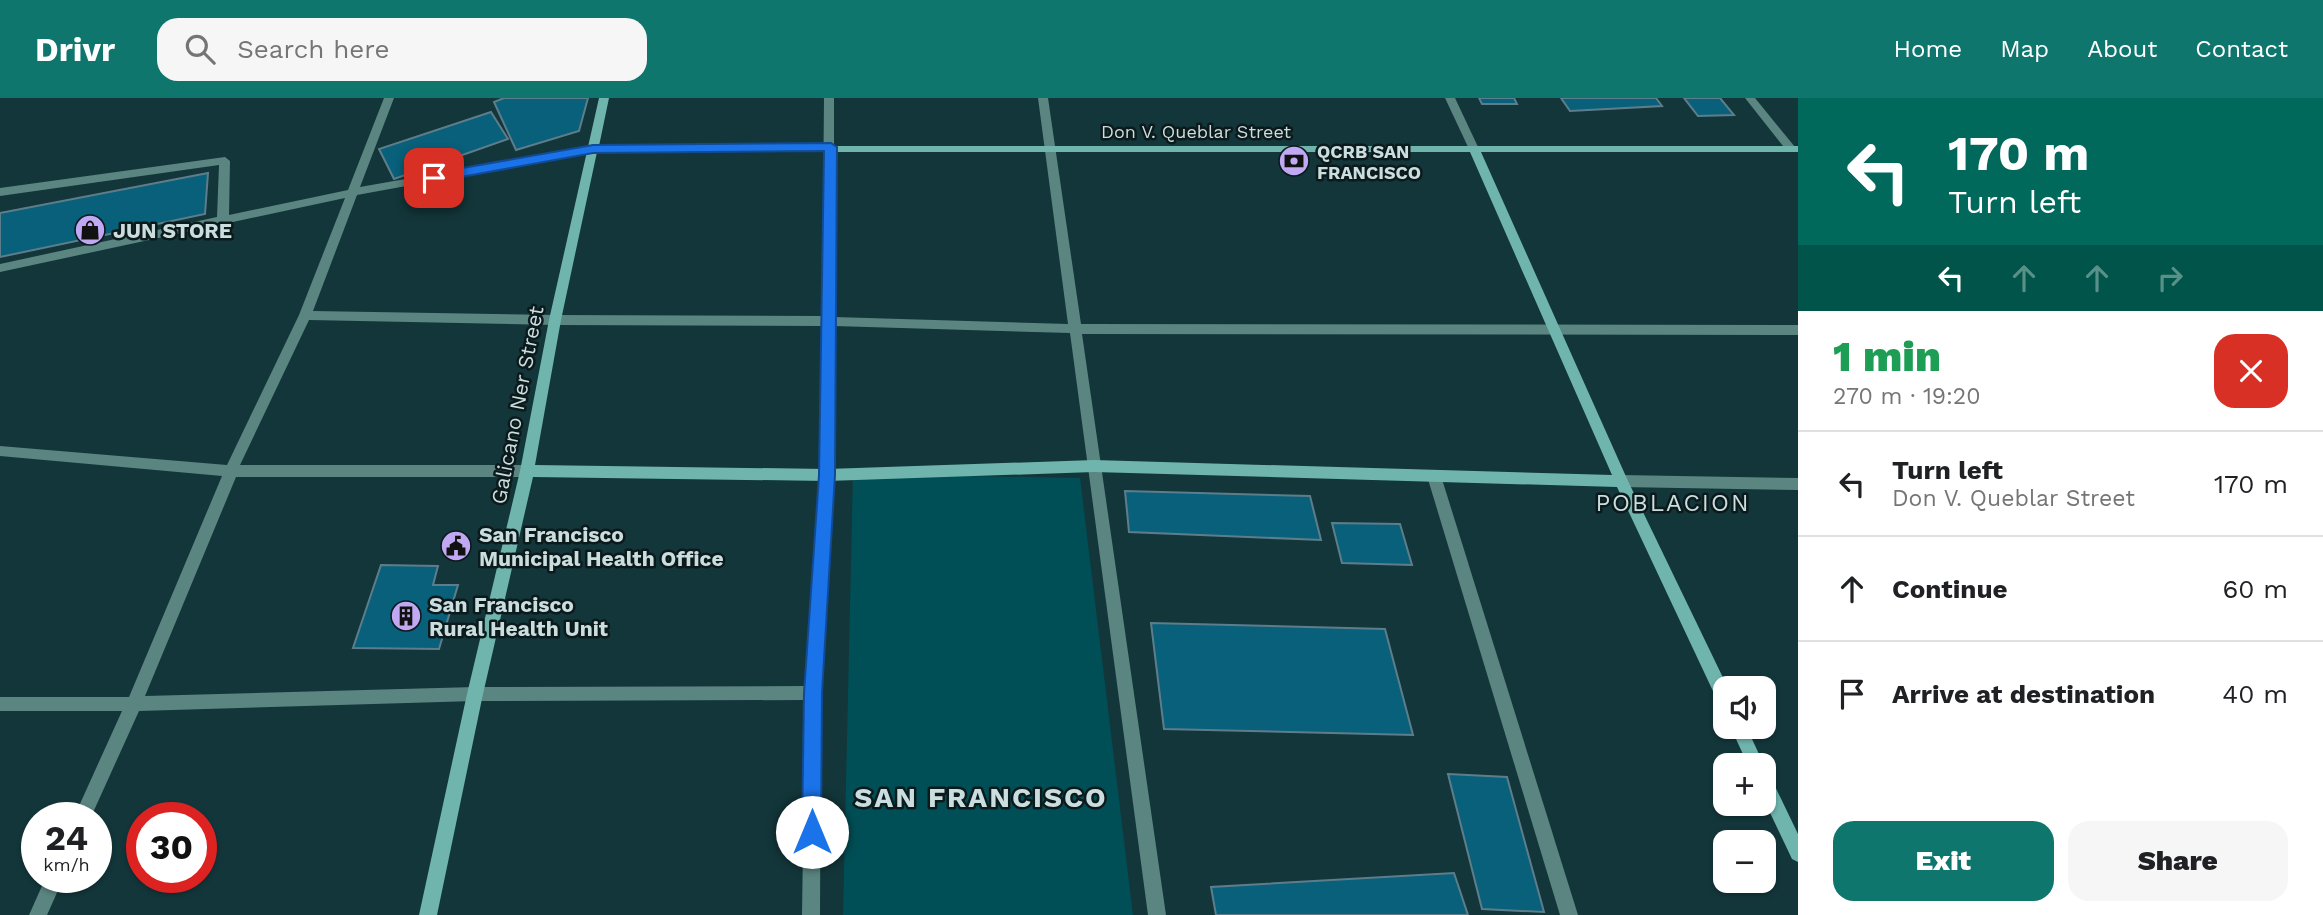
<!DOCTYPE html>
<meta charset="utf-8">
<style>
:root{--surface:#fff;--page:#f6f6f6;--text:#202124;--muted:#757577;--line:#e0e0e0;--accent:#0f766e}
body{margin:0;font-family:"Work Sans",sans-serif;background:var(--page);color:var(--text);height:100vh;display:flex;flex-direction:column;font-size:26px;white-space:nowrap}
*{box-sizing:border-box;margin:0}
p{font-size:23px;color:var(--muted)}
.icon{flex:none;width:38px;height:38px;fill:none;stroke:currentColor;stroke-width:2;stroke-linecap:round;stroke-linejoin:round}
.map{position:relative;flex:1;overflow:hidden}
.drawer{display:flex;flex-direction:column;background:var(--surface);width:525px}
.drawer>*{flex:none}
.hud{background:#00695c;color:#fff;overflow:hidden}
.fabs{position:absolute;left:1713px;top:578px;display:grid;gap:14px}
.fabs a{display:grid;place-items:center;width:63px;height:63px;border-radius:14px;background:var(--surface);box-shadow:0 2px 5px #0004;font-size:35px}
.speed{position:absolute;left:21px;top:704px;display:flex;gap:14px;font-size:35px;font-weight:700;text-align:center}
.speed>*{display:grid;place-content:center;width:91px;height:91px;border-radius:50%;background:var(--surface);box-shadow:0 2px 5px #0004;line-height:1}
.speed small{font-size:18px;font-weight:400}
.speed .limit{border:10px solid #d22;background:#fff;color:#111}
.pin{position:absolute;display:grid;place-items:center;width:60px;height:60px;color:#fff;margin:-30px;border-radius:14px;box-shadow:0 4px 10px #0006}
.me{position:absolute;width:77px;margin:-38px;rotate:0deg;stroke-linejoin:round;filter:drop-shadow(0 0 5px #0008)}
.turn{display:flex;align-items:center;gap:24px;height:147px;padding:0 35px;font-size:32px}
.turn .icon{width:91px;height:91px;stroke-width:2.5}
.turn b{display:block;font-size:49px;line-height:60px}
.lanes{display:flex;align-items:center;height:66px;padding:0 35px;background:#0003;justify-content:center;gap:35px;direction:ltr}
.lanes .off{opacity:.35}
.round{display:grid;place-items:center;flex:none;width:74px;height:74px;border-radius:21px;background:var(--page)}
.head{display:flex;align-items:center;justify-content:space-between;height:119px;padding:0 35px}
h1{font-size:42px;font-weight:800;line-height:52px;color:#1e9e55}
.action{display:flex;gap:14px;margin-top:auto;padding:14px 35px}
.action a{flex:1;height:80px;border-radius:21px;background:var(--accent);color:#fff;font-size:28px;font-weight:800;line-height:80px;text-align:center}
.action a+a{background:var(--page);color:var(--text)}
ul{padding:0;list-style:none}
li{display:flex;align-items:center;gap:21px;height:105px;padding:0 35px;border-top:2px solid var(--line)}
li div{flex:1}
li b{display:block;font-size:26px}
li em{font-style:normal}
header{display:flex;align-items:center;gap:42px;box-sizing:border-box;height:98px;padding:0 35px;background:var(--accent);color:#fff}
header strong{font-size:33px}
nav{display:flex;gap:38px;margin-inline-start:auto;font-size:24px}
.search{width:490px;height:63px;background:var(--page);display:flex;align-items:center;gap:18px;box-sizing:border-box;padding:0 24px;border-radius:21px;color:var(--muted);font-size:26px}
main{display:flex;flex:1;min-height:0}
.map>svg:first-child{display:block}
</style>
<header>
<strong>Drivr</strong>
<div class="search"><svg class="icon" aria-label="search" viewBox="0 0 24 24"><circle cx="10" cy="10" r="6"/><path d="M15 15l6 6"/></svg>Search here</div>
<nav><a>Home</a><a>Map</a><a>About</a><a>Contact</a></nav>
</header>
<main>
<div class="map">
<svg width="1798" height="817" viewBox="0 0 1798 817">
<rect width="100%" height="100%" fill="#13363a"/>
<polygon fill="#004f56" points="853,376 1080,380 1133,817 843,817"/>
<g fill="#09607a" stroke="#5e7d8a" stroke-width="2">
<polygon points="504,0 588,0 579,33 516,52 494,4"/>
<polygon points="1479,0 1514,0 1517,6 1482,6"/>
<polygon points="1561,0 1656,0 1662,8 1570,13"/>
<polygon points="1684,0 1720,0 1734,17 1698,18"/>
<polygon points="491,14 508,41 394,81 379,51"/>
<polygon points="208,75 205,116 0,159 0,115"/>
<polygon points="1125,393 1310,398 1321,442 1129,434"/>
<polygon points="1332,425 1400,426 1412,467 1342,465"/>
<polygon points="381,467 438,468 433,487 458,487 439,551 353,550"/>
<polygon points="1151,525 1385,531 1413,637 1164,631"/>
<polygon points="1448,676 1507,679 1544,814 1482,811"/>
<polygon points="1454,775 1468,817 1216,817 1211,789"/>
</g>
<g fill="none" stroke-linecap="round" stroke-linejoin="round">
<g fill="#5b8580" fill-rule="evenodd">
<path d="M 384,0 L 394,0 L 360,89 L 593,48 L 598,51 L 593,54 L 357,97 L 313,213 L 555,217 L 822,218 L 824,0 L 834,0 L 834,219 L 1068,226 L 1038,0 L 1048,0 L 1081,226 L 1798,227 L 1798,237 L 1082,236 L 1166,817 L 1148,817 L 1070,235 L 834,228 L 834,377 L 821,595 L 820,817 L 802,817 L 805,602 L 475,603 L 139,613 L 91,719 L 74,719 L 122,613 L 0,613 L 0,599 L 129,599 L 222,378 L 0,358 L 0,348 L 227,367 L 299,217 L 345,100 L 0,174 L 0,166 L 217,119 L 219,67 L 0,98 L 0,90 L 225,59 L 230,63 L 229,117 L 348,92 ZM 309,222 L 555,227 L 822,228 L 820,377 L 806,588 L 475,589 L 145,598 L 236,379 L 527,379 L 532,377 L 534,373 L 532,369 L 527,367 L 240,367 Z"/>
<polygon points="1445,0 1455,0 1479,51 1478,53 1470,53 1469,51"/>
<polygon points="1745,0 1755,0 1795,49 1795,53 1787,53"/>
<polygon points="1434,372 1439,374 1441,378 1578,817 1560,817 1427,378 1429,374"/>
<polygon points="1621,377 1798,380 1798,392 1621,389 1616,387 1614,383 1616,379"/>
<polygon points="46,779 64,779 47,817 29,817"/>
</g>
<g fill="#6fb5ae" fill-rule="evenodd">
<path d="M 599,0 L 609,0 L 599,48 L 1798,48 L 1798,54 L 1481,54 L 1628,383 L 1728,590 L 1726,590 L 1726,610 L 1720,608 L 1617,389 L 1094,374 L 827,383 L 533,379 L 483,596 L 437,817 L 419,817 L 467,596 L 520,373 L 549,222 ZM 597,54 L 1470,54 L 1612,377 L 1094,362 L 827,371 L 535,367 L 561,222 Z"/>
<polygon points="1730,628 1746,628 1764,667 1748,667"/>
<polygon points="1764,676 1770,678 1798,736 1798,764 1792,761 1764,702"/>
</g>
</g>
<polygon fill="#1a73e8" stroke="#114b97" stroke-width="2" points="831,45 837,49 835,377 822,595 821,734 819,740 812,743 805,740 802,734 804,595 819,377 824,53 593,55 434,84 428,80 434,75 593,47"/>
<defs>
<g id="bank-disc" transform="scale(1.575)"><circle r="9.5" fill="#c0a8f3" stroke="#0c1a1c"/><path d="M-6-4H6V4H-6ZM0-2.3a2.3 2.3 0 1 0 0 4.6a2.3 2.3 0 1 0 0-4.6Z" fill="#111"/></g>
<g id="shop-disc" transform="scale(1.575)"><circle r="9.5" fill="#c0a8f3" stroke="#0c1a1c"/><path d="M-5-2.5h2.3a2.7 3.5 0 0 1 5.4 0H5L5.5 6h-11ZM-1.5-2.5h3a1.5 2.3 0 0 0-3 0Z" fill="#111"/></g>
<g id="civic-disc" transform="scale(1.575)"><circle r="9.5" fill="#c0a8f3" stroke="#0c1a1c"/><path d="M-.6-6.5H3V-4.5H.6V-3L4-1V1h2V6H-6V1h2V-1L-.6-3ZM-1.2 2.5V6h2.4V2.5Z" fill="#111"/></g>
<g id="building-disc" transform="scale(1.575)"><circle r="9.5" fill="#c0a8f3" stroke="#0c1a1c"/><path d="M-4-6H4V6H1V3H-1V6H-4ZM-2.5-4.3h1.7v1.8h-1.7ZM.8-4.3h1.7v1.8H.8ZM-2.5-1h1.7V.8h-1.7ZM.8-1h1.7V.8H.8Z" fill="#111"/></g>
</defs>
<g fill-rule="evenodd">
<use href="#bank-disc" x="1294" y="63"/>
<use href="#shop-disc" x="90" y="132"/>
<use href="#civic-disc" x="456" y="448"/>
<use href="#building-disc" x="406" y="518"/>
</g>
<g text-anchor="middle" dominant-baseline="central" stroke-width="5" stroke-linejoin="round" paint-order="stroke">
<g font-size="18" fill="#cadddf" stroke="#0c1a1c">
<text x="1196" y="33">Don V. Queblar Street</text>
</g>
<g font-size="18" font-weight="bold" fill="#cadddf" stroke="#0c1a1c" text-anchor="start">
<text x="1317" y="53">QCRB SAN<tspan x="1317" dy="21">FRANCISCO</tspan></text>
</g>
<g font-size="21" font-weight="bold" fill="#cadddf" stroke="#0c1a1c" text-anchor="start">
<text x="113" y="132">JUN STORE</text>
<text x="479" y="436">San Francisco<tspan x="479" dy="24">Municipal Health Office</tspan></text>
<text x="429" y="506">San Francisco<tspan x="429" dy="24">Rural Health Unit</tspan></text>
</g>
<g font-size="21" fill="#cadddf" stroke="#0c1a1c">
<text transform="translate(517 307) rotate(-79)">Galicano Ner Street</text>
</g>
<g font-size="24" letter-spacing="2" fill="#cadddf" stroke="#0c1a1c">
<text x="1673" y="405">POBLACION</text>
</g>
<g font-size="28" font-weight="bold" letter-spacing="2" fill="#cadddf" stroke="#0c1a1c">
<text x="981" y="699">SAN FRANCISCO</text>
</g>
</g>
</svg>
<div class="fabs">
<a><svg class="icon" aria-label="sound" viewBox="0 0 24 24"><path d="M4 9h4l5-4v14l-5-4H4zM17 9q2 3 0 6"/></svg></a>
<a>+</a>
<a>−</a>
</div>
<div class="speed"><div>24<small>km/h</small></div><div class="limit">30</div></div>
<div class="pin" style="left:434px;top:80px;background:#d93025"><svg class="icon" aria-label="arrive" viewBox="0 0 24 24"><path d="M6 21V4h12l-3 4 3 4H6"/></svg></div>
<svg class="me" style="left:812px;top:734px" viewBox="-20 -20 40 40"><circle r="19" fill="#fff"/><path d="M0-13L10 11 0 6-10 11z" fill="#1a73e8"/></svg>
</div>
<section class="drawer">
<div class="hud">
<div class="turn"><svg class="icon" aria-label="left" viewBox="0 0 24 24"><path d="M17 20v-9H6M10 6l-5 5 5 5"/></svg><div><b>170 m</b>Turn left</div></div>
<div class="lanes"><svg class="icon" aria-label="left" viewBox="0 0 24 24"><path d="M17 20v-9H6M10 6l-5 5 5 5"/></svg><svg class="icon off" aria-label="ahead" viewBox="0 0 24 24"><path d="M12 20V5M6 11l6-6 6 6"/></svg><svg class="icon off" aria-label="ahead" viewBox="0 0 24 24"><path d="M12 20V5M6 11l6-6 6 6"/></svg><svg class="icon off" aria-label="right" viewBox="0 0 24 24"><path d="M7 20v-9h11M14 6l5 5-5 5"/></svg></div>
</div>
<div class="head"><div><h1>1 min</h1><p>270 m · 19:20</p></div><a class="round" style="background:#d93025;color:#fff"><svg class="icon" aria-label="close" viewBox="0 0 24 24"><path d="M6 6l12 12M18 6L6 18"/></svg></a></div>
<ul>
<li><svg class="icon" aria-label="left" viewBox="0 0 24 24"><path d="M17 20v-9H6M10 6l-5 5 5 5"/></svg><div><b>Turn left</b><p>Don V. Queblar Street</p></div><em>170 m</em></li>
<li><svg class="icon" aria-label="ahead" viewBox="0 0 24 24"><path d="M12 20V5M6 11l6-6 6 6"/></svg><div><b>Continue</b></div><em>60 m</em></li>
<li><svg class="icon" aria-label="arrive" viewBox="0 0 24 24"><path d="M6 21V4h12l-3 4 3 4H6"/></svg><div><b>Arrive at destination</b></div><em>40 m</em></li>
</ul>
<div class="action"><a>Exit</a><a>Share</a></div>
</section>
</main>
